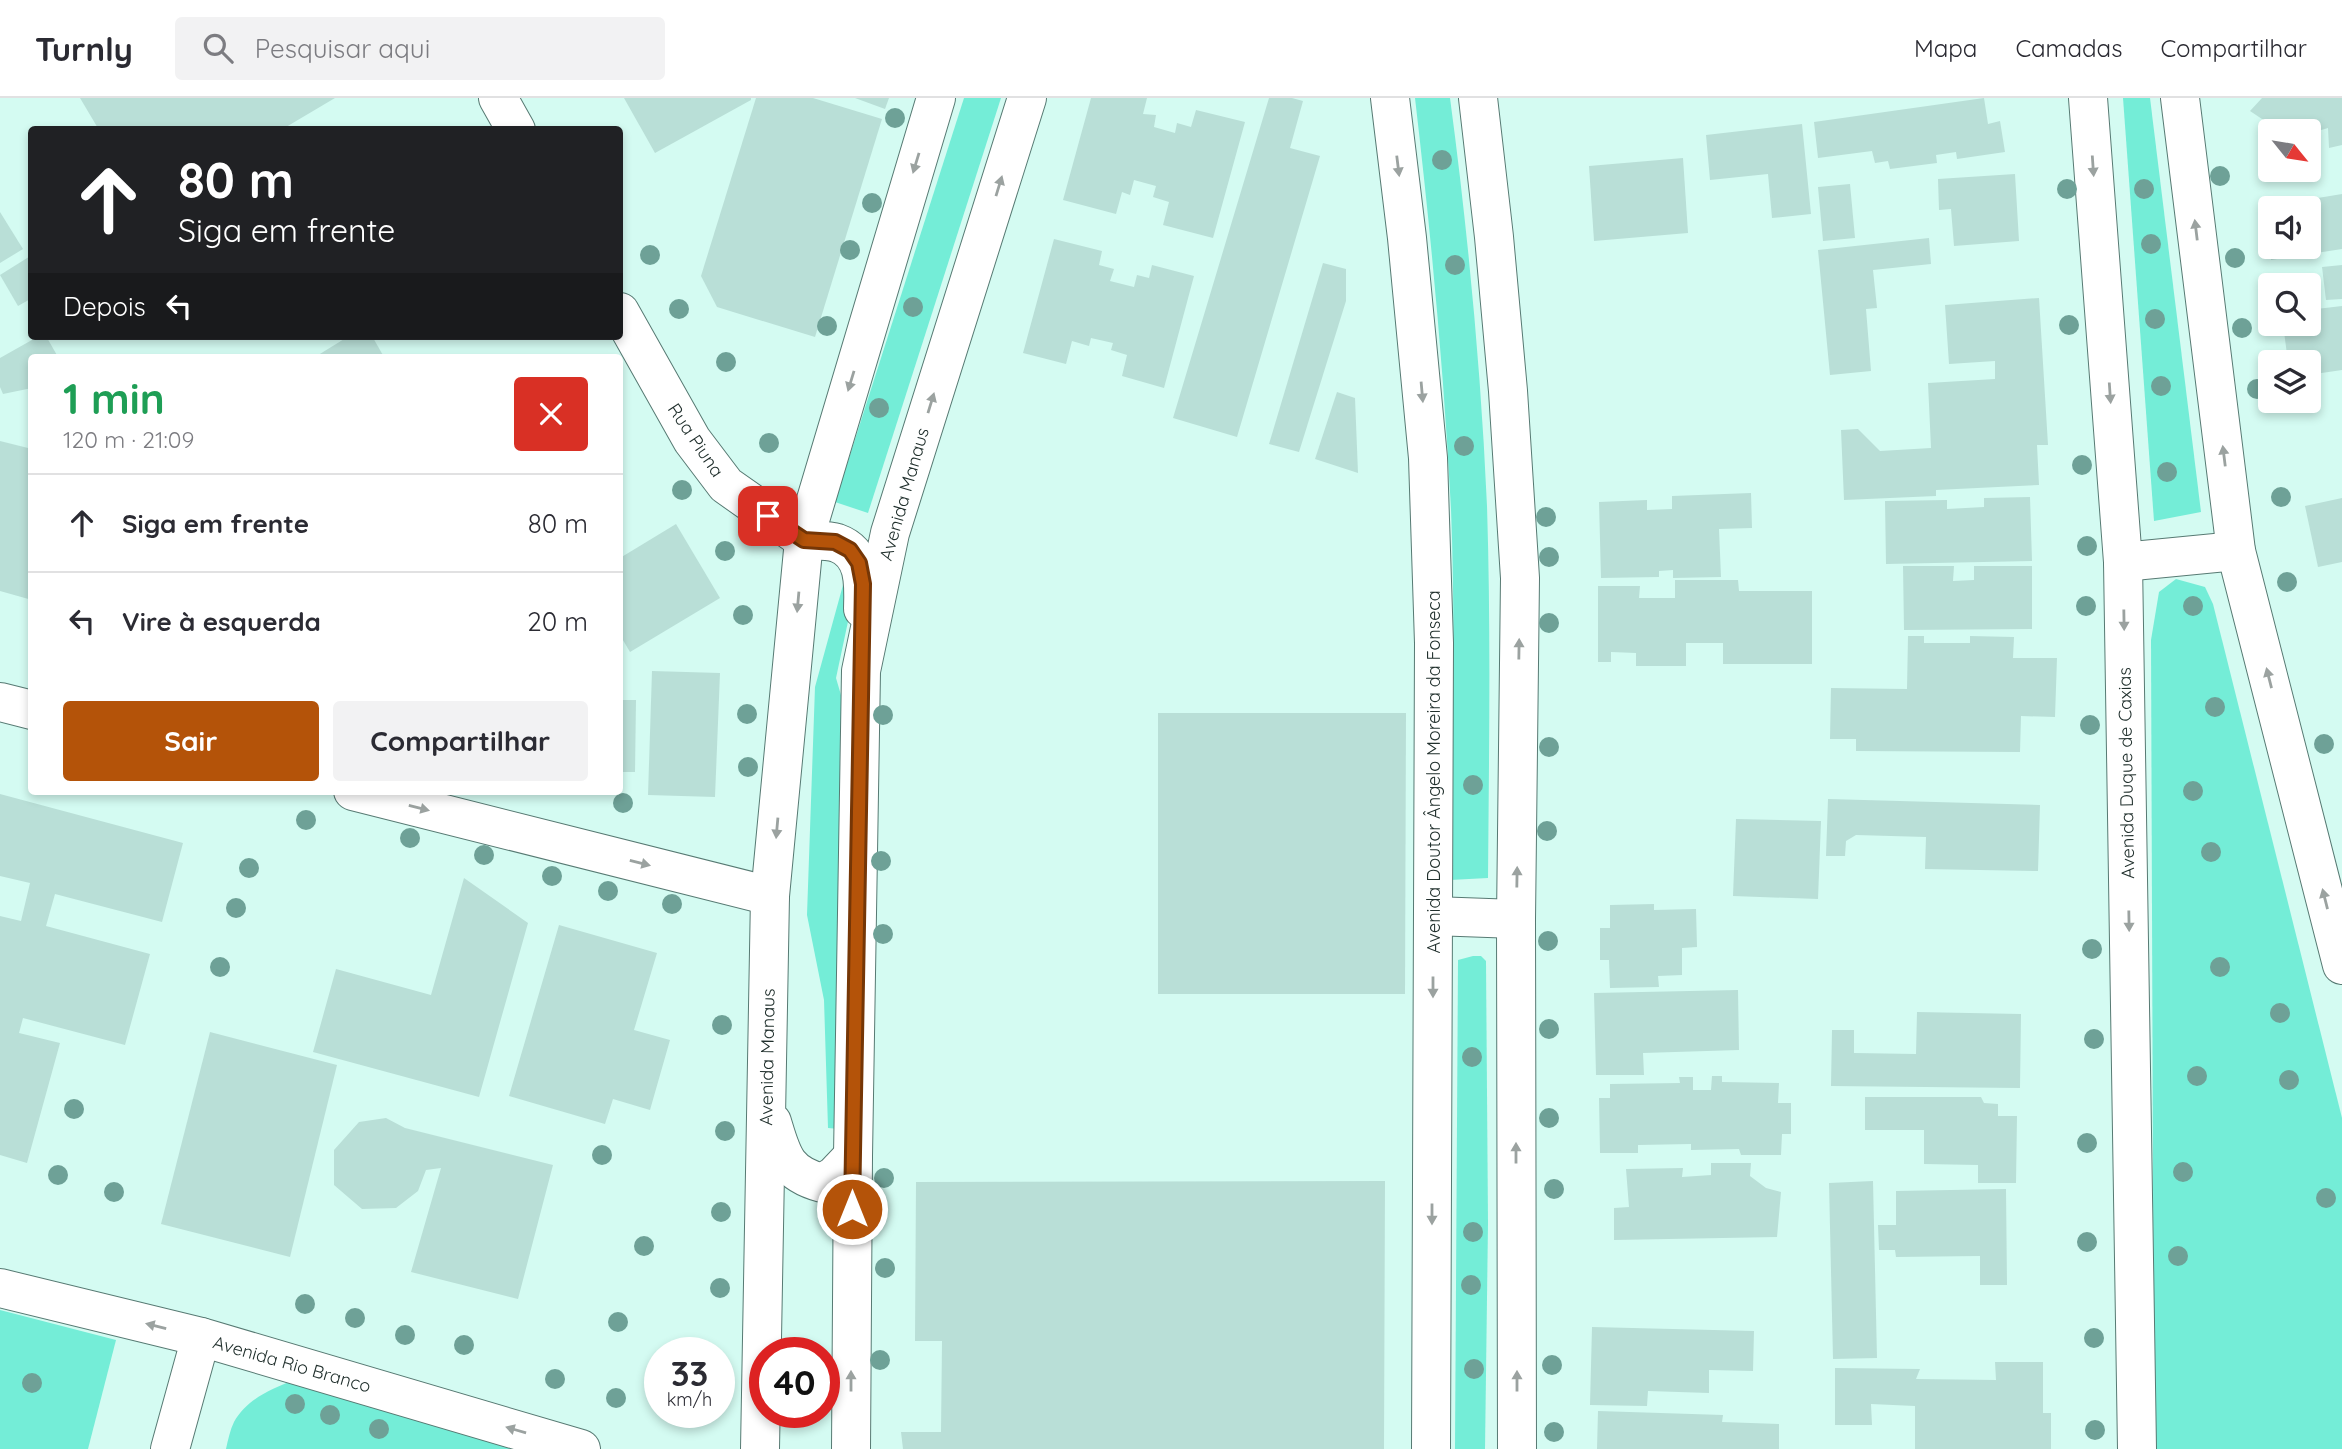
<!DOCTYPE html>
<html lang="pt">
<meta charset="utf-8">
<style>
:root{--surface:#fff;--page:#f2f2f3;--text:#2b2b33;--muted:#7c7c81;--line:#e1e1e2;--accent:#b45309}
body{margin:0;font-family:Quicksand,sans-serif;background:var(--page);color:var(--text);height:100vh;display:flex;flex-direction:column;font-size:26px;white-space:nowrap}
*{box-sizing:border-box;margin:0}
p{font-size:23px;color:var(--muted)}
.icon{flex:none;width:38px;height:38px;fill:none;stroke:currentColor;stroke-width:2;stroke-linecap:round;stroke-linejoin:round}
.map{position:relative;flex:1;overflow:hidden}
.sheet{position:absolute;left:28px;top:256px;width:595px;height:441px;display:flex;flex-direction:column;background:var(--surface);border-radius:7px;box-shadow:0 4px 10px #0003}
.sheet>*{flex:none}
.hud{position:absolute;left:28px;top:28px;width:595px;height:214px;border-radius:7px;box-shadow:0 4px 10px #0003;background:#202124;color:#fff;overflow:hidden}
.needle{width:46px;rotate:120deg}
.controls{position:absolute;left:2258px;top:21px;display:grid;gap:14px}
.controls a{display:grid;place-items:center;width:63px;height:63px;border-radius:7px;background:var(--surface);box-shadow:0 4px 10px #0003;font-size:35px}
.speed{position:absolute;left:644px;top:1239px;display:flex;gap:14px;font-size:35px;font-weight:700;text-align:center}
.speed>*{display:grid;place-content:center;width:91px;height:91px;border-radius:50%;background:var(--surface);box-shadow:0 4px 10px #0003;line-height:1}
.speed small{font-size:18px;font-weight:400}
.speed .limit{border:10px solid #d22;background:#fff;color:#111}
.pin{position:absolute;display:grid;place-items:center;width:60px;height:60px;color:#fff;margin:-30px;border-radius:14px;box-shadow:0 4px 10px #0006}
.me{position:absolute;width:77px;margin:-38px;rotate:0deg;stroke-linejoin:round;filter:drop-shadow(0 0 5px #0008)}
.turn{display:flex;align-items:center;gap:24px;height:147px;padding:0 35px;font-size:32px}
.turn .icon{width:91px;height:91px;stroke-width:2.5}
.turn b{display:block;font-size:49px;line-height:60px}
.then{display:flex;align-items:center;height:66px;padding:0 35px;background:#0003;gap:14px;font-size:26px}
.round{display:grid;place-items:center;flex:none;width:74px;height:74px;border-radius:7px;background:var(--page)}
.head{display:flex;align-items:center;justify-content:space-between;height:119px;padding:0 35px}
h1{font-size:42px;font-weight:700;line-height:52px;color:#1e9e55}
.action{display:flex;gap:14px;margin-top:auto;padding:14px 35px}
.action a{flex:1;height:80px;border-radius:7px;background:var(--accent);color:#fff;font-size:28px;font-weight:700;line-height:80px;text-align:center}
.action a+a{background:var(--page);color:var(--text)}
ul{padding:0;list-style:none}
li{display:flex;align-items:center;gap:21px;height:98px;padding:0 35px;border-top:2px solid var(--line)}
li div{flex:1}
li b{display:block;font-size:26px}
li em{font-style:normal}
header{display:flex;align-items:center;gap:42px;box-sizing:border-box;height:98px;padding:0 35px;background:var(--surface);border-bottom:2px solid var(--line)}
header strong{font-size:33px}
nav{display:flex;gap:38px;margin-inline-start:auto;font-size:24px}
.search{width:490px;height:63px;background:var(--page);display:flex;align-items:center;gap:18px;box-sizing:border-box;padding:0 24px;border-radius:7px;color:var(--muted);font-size:26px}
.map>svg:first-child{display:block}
</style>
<header>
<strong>Turnly</strong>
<div class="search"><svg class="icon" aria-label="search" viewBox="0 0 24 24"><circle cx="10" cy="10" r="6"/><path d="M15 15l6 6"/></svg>Pesquisar aqui</div>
<nav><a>Mapa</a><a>Camadas</a><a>Compartilhar</a></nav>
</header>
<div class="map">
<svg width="2342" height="1351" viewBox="0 0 2342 1351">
<rect width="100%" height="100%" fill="#d4fbf2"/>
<g fill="#74edd7">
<polygon points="964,0 1001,0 868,415 835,404"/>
<path d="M 1415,0 L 1450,0 C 1468,135 1481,272 1487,408 C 1491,532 1489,656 1488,780 L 1450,782 C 1452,659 1456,535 1451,411 C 1444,274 1431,137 1415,0 Z"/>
<polygon points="2123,0 2150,0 2201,414 2154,423"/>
<polygon points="2176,481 2205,489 2213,506 2342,1020 2342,1351 2154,1351 2151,542 2159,494"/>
<polygon points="843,487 853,500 836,580 843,604 839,1031 828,1030 824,902 807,817 815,589"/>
<polygon points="1473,858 1481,858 1486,863 1488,1125 1485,1351 1455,1351 1458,862"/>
<polygon points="0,1212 116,1242 88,1351 0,1351"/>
<path d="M 294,1282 L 560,1351 L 226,1351 C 228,1342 230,1332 234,1324 C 247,1301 271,1291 294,1282 Z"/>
</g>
<g fill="#b9dfd7">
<polygon points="80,0 335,0 281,32 99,32"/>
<polygon points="624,0 751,0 751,2 655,55"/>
<polygon points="756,0 813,0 882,21 815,239 717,209 701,178"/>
<polygon points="855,0 889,0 885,11"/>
<polygon points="1091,0 1147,0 1143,16 1156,17 1154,29 1175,35 1177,25 1191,29 1196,12 1245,24 1213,140 1163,127 1169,104 1153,99 1156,88 1134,82 1130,97 1122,94 1116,116 1063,102"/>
<polygon points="1269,0 1292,0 1303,3 1290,50 1320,58 1237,339 1173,320"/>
<polygon points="1984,0 1988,26 2000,23 2005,54 1957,61 1956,54 1936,57 1937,65 1890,71 1888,63 1875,65 1872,53 1818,60 1814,24"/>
<polygon points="2262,0 2342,0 2342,47 2329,50 2328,30 2308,36 2308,33 2280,33 2250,13"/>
<polygon points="1802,26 1811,116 1772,120 1768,76 1710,82 1706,37"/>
<polygon points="1683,60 1688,135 1594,143 1589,68"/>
<polygon points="2015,76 2019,143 1954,148 1951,111 1939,112 1938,81"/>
<polygon points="1850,86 1855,140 1823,143 1818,89"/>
<polygon points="2342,96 2342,151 2271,162 2269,149 2308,149 2308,110 2270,110 2268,141 2264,109"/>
<polygon points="0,114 23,151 0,165"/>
<polygon points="1929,140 1931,166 1873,172 1877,210 1866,211 1871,273 1830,277 1818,152"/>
<polygon points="1054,141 1102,153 1099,167 1114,171 1110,183 1134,189 1137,177 1149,180 1152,167 1194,178 1164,290 1122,278 1127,257 1111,252 1113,245 1091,240 1089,248 1072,243 1066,266 1023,255"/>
<polygon points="32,157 32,200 18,208 0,177"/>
<polygon points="1323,165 1346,171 1346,203 1299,354 1269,346"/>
<polygon points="2342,167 2342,201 2326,202 2322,169"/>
<polygon points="2039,200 2048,347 2037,347 2039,387 1936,392 1936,398 1844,402 1841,332 1858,331 1880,353 1931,350 1928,285 1995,281 1995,263 1949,266 1945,207"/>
<polygon points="2342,208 2342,272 2308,277 2308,264 2288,264 2283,226 2308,226 2308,212"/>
<polygon points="39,238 46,238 58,259 32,259 32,290 3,296 0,289 0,260"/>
<polygon points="349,238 372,238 384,259 315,259"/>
<polygon points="1337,294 1355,300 1358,375 1315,361"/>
<polygon points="0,343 32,351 32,502 0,493"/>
<polygon points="1751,395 1752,430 1719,431 1721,479 1673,480 1673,472 1659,473 1659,479 1601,480 1599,404 1647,402 1647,412 1672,411 1672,398"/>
<polygon points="2030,399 2032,463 1886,466 1885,403 1947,402 1947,411 1984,409 1984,400"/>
<polygon points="2342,400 2342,464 2318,469 2305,408"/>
<polygon points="676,426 720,500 630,554 620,537 620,460"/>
<polygon points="1903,468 1954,468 1953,483 1974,482 1974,468 2032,468 2032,531 1904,532"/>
<polygon points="1675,482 1738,482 1739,493 1812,493 1812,566 1723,566 1723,545 1686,545 1686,568 1636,568 1636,555 1611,554 1611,564 1598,564 1598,488 1640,488 1639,500 1675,500"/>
<polygon points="1908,538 1924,538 1924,545 1970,545 1970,538 2014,539 2013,560 2057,560 2055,619 2021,618 2020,654 1856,653 1856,641 1830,641 1831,590 1907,591"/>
<polygon points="652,573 720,575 715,699 648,697"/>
<polygon points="620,602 636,602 635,674 620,674"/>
<polygon points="1158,615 1406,615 1405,896 1158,896"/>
<polygon points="0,696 183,745 162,824 55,796 46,828 150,856 125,947 23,920 19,935 60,945 27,1065 0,1057 0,818 21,823 30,785 0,778"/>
<polygon points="1828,701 2040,707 2038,773 1925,771 1926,739 1856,737 1846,743 1845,758 1826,758"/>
<polygon points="1736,721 1821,723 1818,801 1733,798"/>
<polygon points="464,780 528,825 479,999 313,954 336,871 431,897"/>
<polygon points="1654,806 1654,812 1696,811 1697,849 1682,850 1682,877 1658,878 1659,889 1610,890 1609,862 1600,862 1600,830 1610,830 1610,807"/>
<polygon points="559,827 657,855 634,932 670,942 650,1012 613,1001 605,1026 509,998"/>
<polygon points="1738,892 1739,952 1643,955 1644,977 1596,977 1594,895"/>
<polygon points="1917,914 2021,916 2020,990 1831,988 1832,932 1854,932 1854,955 1916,956"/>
<polygon points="210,934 337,967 290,1159 161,1126"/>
<polygon points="1712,978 1722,978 1722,984 1779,985 1778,1005 1791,1005 1791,1036 1782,1036 1781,1057 1741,1057 1739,1051 1691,1052 1691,1046 1638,1047 1638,1055 1600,1055 1599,1000 1610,1000 1610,986 1680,985 1679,979 1693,979 1693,992 1711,992"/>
<polygon points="1865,999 1981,999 1984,1005 1998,1006 1998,1018 2017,1018 2016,1085 1978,1085 1978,1067 1924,1066 1924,1032 1865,1032"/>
<polygon points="386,1020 405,1030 553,1067 518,1201 411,1174 441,1070 426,1072 418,1093 396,1110 362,1111 334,1087 334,1052 359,1024"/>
<polygon points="1711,1065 1751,1065 1750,1078 1766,1090 1781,1094 1777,1139 1614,1142 1614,1110 1629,1109 1626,1071 1683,1070 1682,1079 1711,1077"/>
<polygon points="1385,1083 1384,1351 903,1351 901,1334 941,1334 942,1243 915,1243 916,1084"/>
<polygon points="1873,1083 1877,1260 1833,1261 1829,1085"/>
<polygon points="2006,1091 2007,1187 1980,1187 1980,1158 1896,1159 1895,1152 1879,1152 1878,1127 1896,1127 1896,1093"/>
<polygon points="1592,1229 1754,1233 1753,1273 1709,1272 1709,1295 1648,1293 1647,1308 1590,1307"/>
<polygon points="1995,1264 2043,1264 2043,1315 2051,1315 2051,1351 1915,1351 1915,1308 1871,1306 1872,1327 1835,1327 1835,1270 1920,1271 1916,1281 1996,1282"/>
<polygon points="1598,1313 1723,1317 1722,1324 1779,1326 1779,1351 1597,1351"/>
</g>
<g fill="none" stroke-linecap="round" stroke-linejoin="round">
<g stroke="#577a73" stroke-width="40">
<g id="street">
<polyline points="498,0 516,32"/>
<polyline points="620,214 692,342 726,387 804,442"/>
<polyline points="0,604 32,612"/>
<polyline points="353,693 770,798"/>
</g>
</g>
<g stroke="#577a73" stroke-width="40">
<g id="secondary">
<polyline points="1390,0 1407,140 1428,360 1434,545 1431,1351"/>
<polyline points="1478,0 1494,139 1508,293 1520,480 1516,821 1517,1351"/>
<polyline points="2088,0 2123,464 2137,1351"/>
<polyline points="2180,0 2236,453 2342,867"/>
<path d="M 804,442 C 814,443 827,442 837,445 C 865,455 864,486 863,511"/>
<polyline points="2123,464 2236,453"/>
<polyline points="1433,818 1516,821"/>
<path d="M 772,1024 C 782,1057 785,1075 822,1085 L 834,1078 L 853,1058"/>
<polyline points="0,1190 201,1239 581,1351"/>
<polyline points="170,1351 201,1239"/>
<polyline points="760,1351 770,798 804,442 936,0"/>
<polyline points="851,1351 853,1058 861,573 890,435 1027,0"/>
</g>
</g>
<use href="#street" stroke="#fff" stroke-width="38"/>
<use href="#secondary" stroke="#fff" stroke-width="38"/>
</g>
<g fill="#6ea197">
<circle cx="895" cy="20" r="10"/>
<circle cx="1442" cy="62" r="10"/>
<circle cx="2220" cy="78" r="10"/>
<circle cx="2067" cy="91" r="10"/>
<circle cx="2144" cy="91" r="10"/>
<circle cx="872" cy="105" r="10"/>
<circle cx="2151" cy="146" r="10"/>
<circle cx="850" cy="152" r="10"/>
<circle cx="650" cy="157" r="10"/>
<circle cx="2235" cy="160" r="10"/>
<circle cx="1455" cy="167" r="10"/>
<circle cx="913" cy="209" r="10"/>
<circle cx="679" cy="211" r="10"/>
<circle cx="2155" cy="221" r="10"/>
<circle cx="2069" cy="227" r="10"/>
<circle cx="827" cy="228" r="10"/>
<circle cx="2242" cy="230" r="10"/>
<circle cx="726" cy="264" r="10"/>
<circle cx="2161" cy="288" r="10"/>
<circle cx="2257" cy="291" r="10"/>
<circle cx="879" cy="310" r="10"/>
<circle cx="769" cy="345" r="10"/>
<circle cx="1464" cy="348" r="10"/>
<circle cx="2082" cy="367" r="10"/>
<circle cx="2167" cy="374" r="10"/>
<circle cx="682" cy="392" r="10"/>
<circle cx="2281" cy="399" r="10"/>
<circle cx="1546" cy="419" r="10"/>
<circle cx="2087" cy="448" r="10"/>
<circle cx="725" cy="453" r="10"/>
<circle cx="1549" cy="459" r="10"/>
<circle cx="2287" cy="484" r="10"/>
<circle cx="2086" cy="508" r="10"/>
<circle cx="2193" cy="508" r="10"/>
<circle cx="743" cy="517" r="10"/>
<circle cx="1549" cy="525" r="10"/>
<circle cx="2215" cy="609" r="10"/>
<circle cx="747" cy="616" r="10"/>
<circle cx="883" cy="617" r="10"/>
<circle cx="2090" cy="627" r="10"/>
<circle cx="2324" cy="646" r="10"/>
<circle cx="1549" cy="649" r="10"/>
<circle cx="748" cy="669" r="10"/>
<circle cx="1473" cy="687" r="10"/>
<circle cx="2193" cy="693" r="10"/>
<circle cx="623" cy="705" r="10"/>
<circle cx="306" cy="722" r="10"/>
<circle cx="1547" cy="733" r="10"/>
<circle cx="410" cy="740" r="10"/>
<circle cx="2211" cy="754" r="10"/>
<circle cx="484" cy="757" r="10"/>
<circle cx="881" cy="763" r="10"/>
<circle cx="249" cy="770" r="10"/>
<circle cx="552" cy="778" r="10"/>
<circle cx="608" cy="793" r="10"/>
<circle cx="672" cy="806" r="10"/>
<circle cx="236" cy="810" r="10"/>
<circle cx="883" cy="836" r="10"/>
<circle cx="1548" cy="843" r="10"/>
<circle cx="2092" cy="851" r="10"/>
<circle cx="220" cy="869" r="10"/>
<circle cx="2220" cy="869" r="10"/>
<circle cx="2280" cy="915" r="10"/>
<circle cx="722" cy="927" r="10"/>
<circle cx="1549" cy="931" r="10"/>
<circle cx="2094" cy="941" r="10"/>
<circle cx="1472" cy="959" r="10"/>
<circle cx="2197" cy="978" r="10"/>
<circle cx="2289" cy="982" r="10"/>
<circle cx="74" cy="1011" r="10"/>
<circle cx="1549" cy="1020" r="10"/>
<circle cx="725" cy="1033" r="10"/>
<circle cx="2087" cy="1045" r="10"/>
<circle cx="602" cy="1057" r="10"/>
<circle cx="2183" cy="1074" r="10"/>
<circle cx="58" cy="1077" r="10"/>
<circle cx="884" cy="1080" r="10"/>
<circle cx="1554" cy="1091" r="10"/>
<circle cx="114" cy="1094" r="10"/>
<circle cx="2326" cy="1100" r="10"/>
<circle cx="721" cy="1114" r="10"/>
<circle cx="1473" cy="1134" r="10"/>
<circle cx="2087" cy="1144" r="10"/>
<circle cx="644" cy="1148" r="10"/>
<circle cx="2178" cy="1158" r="10"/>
<circle cx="885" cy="1170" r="10"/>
<circle cx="1471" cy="1187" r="10"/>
<circle cx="720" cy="1190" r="10"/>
<circle cx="305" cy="1206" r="10"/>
<circle cx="355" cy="1220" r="10"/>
<circle cx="618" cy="1224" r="10"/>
<circle cx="405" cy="1237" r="10"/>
<circle cx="2094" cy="1240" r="10"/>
<circle cx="464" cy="1247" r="10"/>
<circle cx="880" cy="1262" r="10"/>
<circle cx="1552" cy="1267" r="10"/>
<circle cx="1474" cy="1271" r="10"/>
<circle cx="555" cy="1281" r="10"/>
<circle cx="32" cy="1285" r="10"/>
<circle cx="616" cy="1300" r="10"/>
<circle cx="295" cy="1306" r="10"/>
<circle cx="330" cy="1317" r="10"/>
<circle cx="379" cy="1331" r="10"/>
<circle cx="2095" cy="1332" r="10"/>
<circle cx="1554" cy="1334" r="10"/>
</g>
<defs><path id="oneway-solid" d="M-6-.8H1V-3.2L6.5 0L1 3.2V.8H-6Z" transform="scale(1.75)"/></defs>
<g fill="#9ba2a0">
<use href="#oneway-solid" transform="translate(916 65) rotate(107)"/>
<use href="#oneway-solid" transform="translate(1398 68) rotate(83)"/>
<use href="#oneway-solid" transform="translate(2093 68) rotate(86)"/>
<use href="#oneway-solid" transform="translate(999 88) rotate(-73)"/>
<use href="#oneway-solid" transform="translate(2196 132) rotate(-97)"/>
<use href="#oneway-solid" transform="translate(851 283) rotate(107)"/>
<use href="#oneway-solid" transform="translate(1422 294) rotate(85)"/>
<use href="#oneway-solid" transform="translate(2110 295) rotate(86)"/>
<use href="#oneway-solid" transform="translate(931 305) rotate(-73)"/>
<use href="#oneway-solid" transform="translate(2224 358) rotate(-97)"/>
<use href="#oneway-solid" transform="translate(798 504) rotate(95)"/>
<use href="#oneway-solid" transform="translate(2124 522) rotate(89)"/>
<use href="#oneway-solid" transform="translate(1519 551) rotate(-89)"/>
<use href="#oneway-solid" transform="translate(2269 580) rotate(-104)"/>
<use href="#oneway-solid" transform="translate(419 710) rotate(14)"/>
<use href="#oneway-solid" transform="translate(777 730) rotate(95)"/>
<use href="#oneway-solid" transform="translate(640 765) rotate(14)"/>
<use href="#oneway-solid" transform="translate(1517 779) rotate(-89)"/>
<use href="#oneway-solid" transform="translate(2325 801) rotate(-104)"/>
<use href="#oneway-solid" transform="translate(2129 823) rotate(89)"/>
<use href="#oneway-solid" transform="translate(1433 889) rotate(90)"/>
<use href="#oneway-solid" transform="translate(1516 1055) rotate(-90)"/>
<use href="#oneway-solid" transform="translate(1432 1116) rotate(90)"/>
<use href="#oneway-solid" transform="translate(156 1228) rotate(-166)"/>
<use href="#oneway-solid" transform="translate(851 1283) rotate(-90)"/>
<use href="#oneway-solid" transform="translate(1517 1283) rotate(-90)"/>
<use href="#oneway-solid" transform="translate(516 1332) rotate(-164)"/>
</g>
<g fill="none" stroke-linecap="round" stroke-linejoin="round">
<g stroke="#753606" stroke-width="18">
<polyline id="route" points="768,418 804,442 835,444 850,452 859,465 863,486 852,1111"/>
</g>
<use href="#route" stroke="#b45309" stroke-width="12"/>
</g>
<g text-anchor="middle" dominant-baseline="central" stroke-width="7" stroke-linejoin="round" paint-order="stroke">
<g font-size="18" fill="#21302d" stroke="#fff">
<text transform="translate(696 342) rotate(56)">Rua Piuna</text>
<text transform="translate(904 396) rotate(-74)">Avenida Manaus</text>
<text transform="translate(1433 674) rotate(-90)">Avenida Doutor Ângelo Moreira da Fonseca</text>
<text transform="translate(2126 675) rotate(-91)">Avenida Duque de Caxias</text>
<text transform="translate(767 959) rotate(-89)">Avenida Manaus</text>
<text transform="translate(292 1266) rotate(16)">Avenida Rio Branco</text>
</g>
</g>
</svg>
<div class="controls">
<a><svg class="needle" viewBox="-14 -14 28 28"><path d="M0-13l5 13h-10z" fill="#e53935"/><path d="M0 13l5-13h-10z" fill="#7c7c81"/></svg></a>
<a><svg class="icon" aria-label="sound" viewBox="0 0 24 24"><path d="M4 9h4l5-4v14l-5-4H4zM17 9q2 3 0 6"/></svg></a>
<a><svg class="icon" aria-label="search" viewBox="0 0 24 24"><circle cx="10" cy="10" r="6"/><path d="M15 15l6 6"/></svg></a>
<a><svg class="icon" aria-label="layers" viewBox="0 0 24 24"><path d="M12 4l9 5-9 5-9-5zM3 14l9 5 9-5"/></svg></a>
</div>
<div class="speed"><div>33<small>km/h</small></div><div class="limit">40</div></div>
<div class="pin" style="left:768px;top:418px;background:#d93025"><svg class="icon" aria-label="arrive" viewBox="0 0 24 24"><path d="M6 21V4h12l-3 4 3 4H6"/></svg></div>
<svg class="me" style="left:852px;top:1111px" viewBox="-20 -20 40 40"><circle r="17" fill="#b45309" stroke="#fff" stroke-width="3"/><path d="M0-11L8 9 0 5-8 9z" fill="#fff"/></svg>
<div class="hud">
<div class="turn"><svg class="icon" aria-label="ahead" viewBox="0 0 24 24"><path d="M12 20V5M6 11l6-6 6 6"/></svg><div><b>80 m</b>Siga em frente</div></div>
<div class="then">Depois<svg class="icon" aria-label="left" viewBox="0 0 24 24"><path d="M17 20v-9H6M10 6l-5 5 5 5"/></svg></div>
</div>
<section class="sheet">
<div class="head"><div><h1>1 min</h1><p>120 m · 21:09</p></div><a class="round" style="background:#d93025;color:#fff"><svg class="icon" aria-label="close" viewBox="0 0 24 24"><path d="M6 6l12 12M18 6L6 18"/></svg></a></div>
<ul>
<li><svg class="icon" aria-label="ahead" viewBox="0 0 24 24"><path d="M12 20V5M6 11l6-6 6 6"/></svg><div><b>Siga em frente</b></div><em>80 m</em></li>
<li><svg class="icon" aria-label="left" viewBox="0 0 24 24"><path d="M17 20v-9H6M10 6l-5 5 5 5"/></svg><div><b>Vire à esquerda</b></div><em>20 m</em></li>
</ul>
<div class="action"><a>Sair</a><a>Compartilhar</a></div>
</section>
</div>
